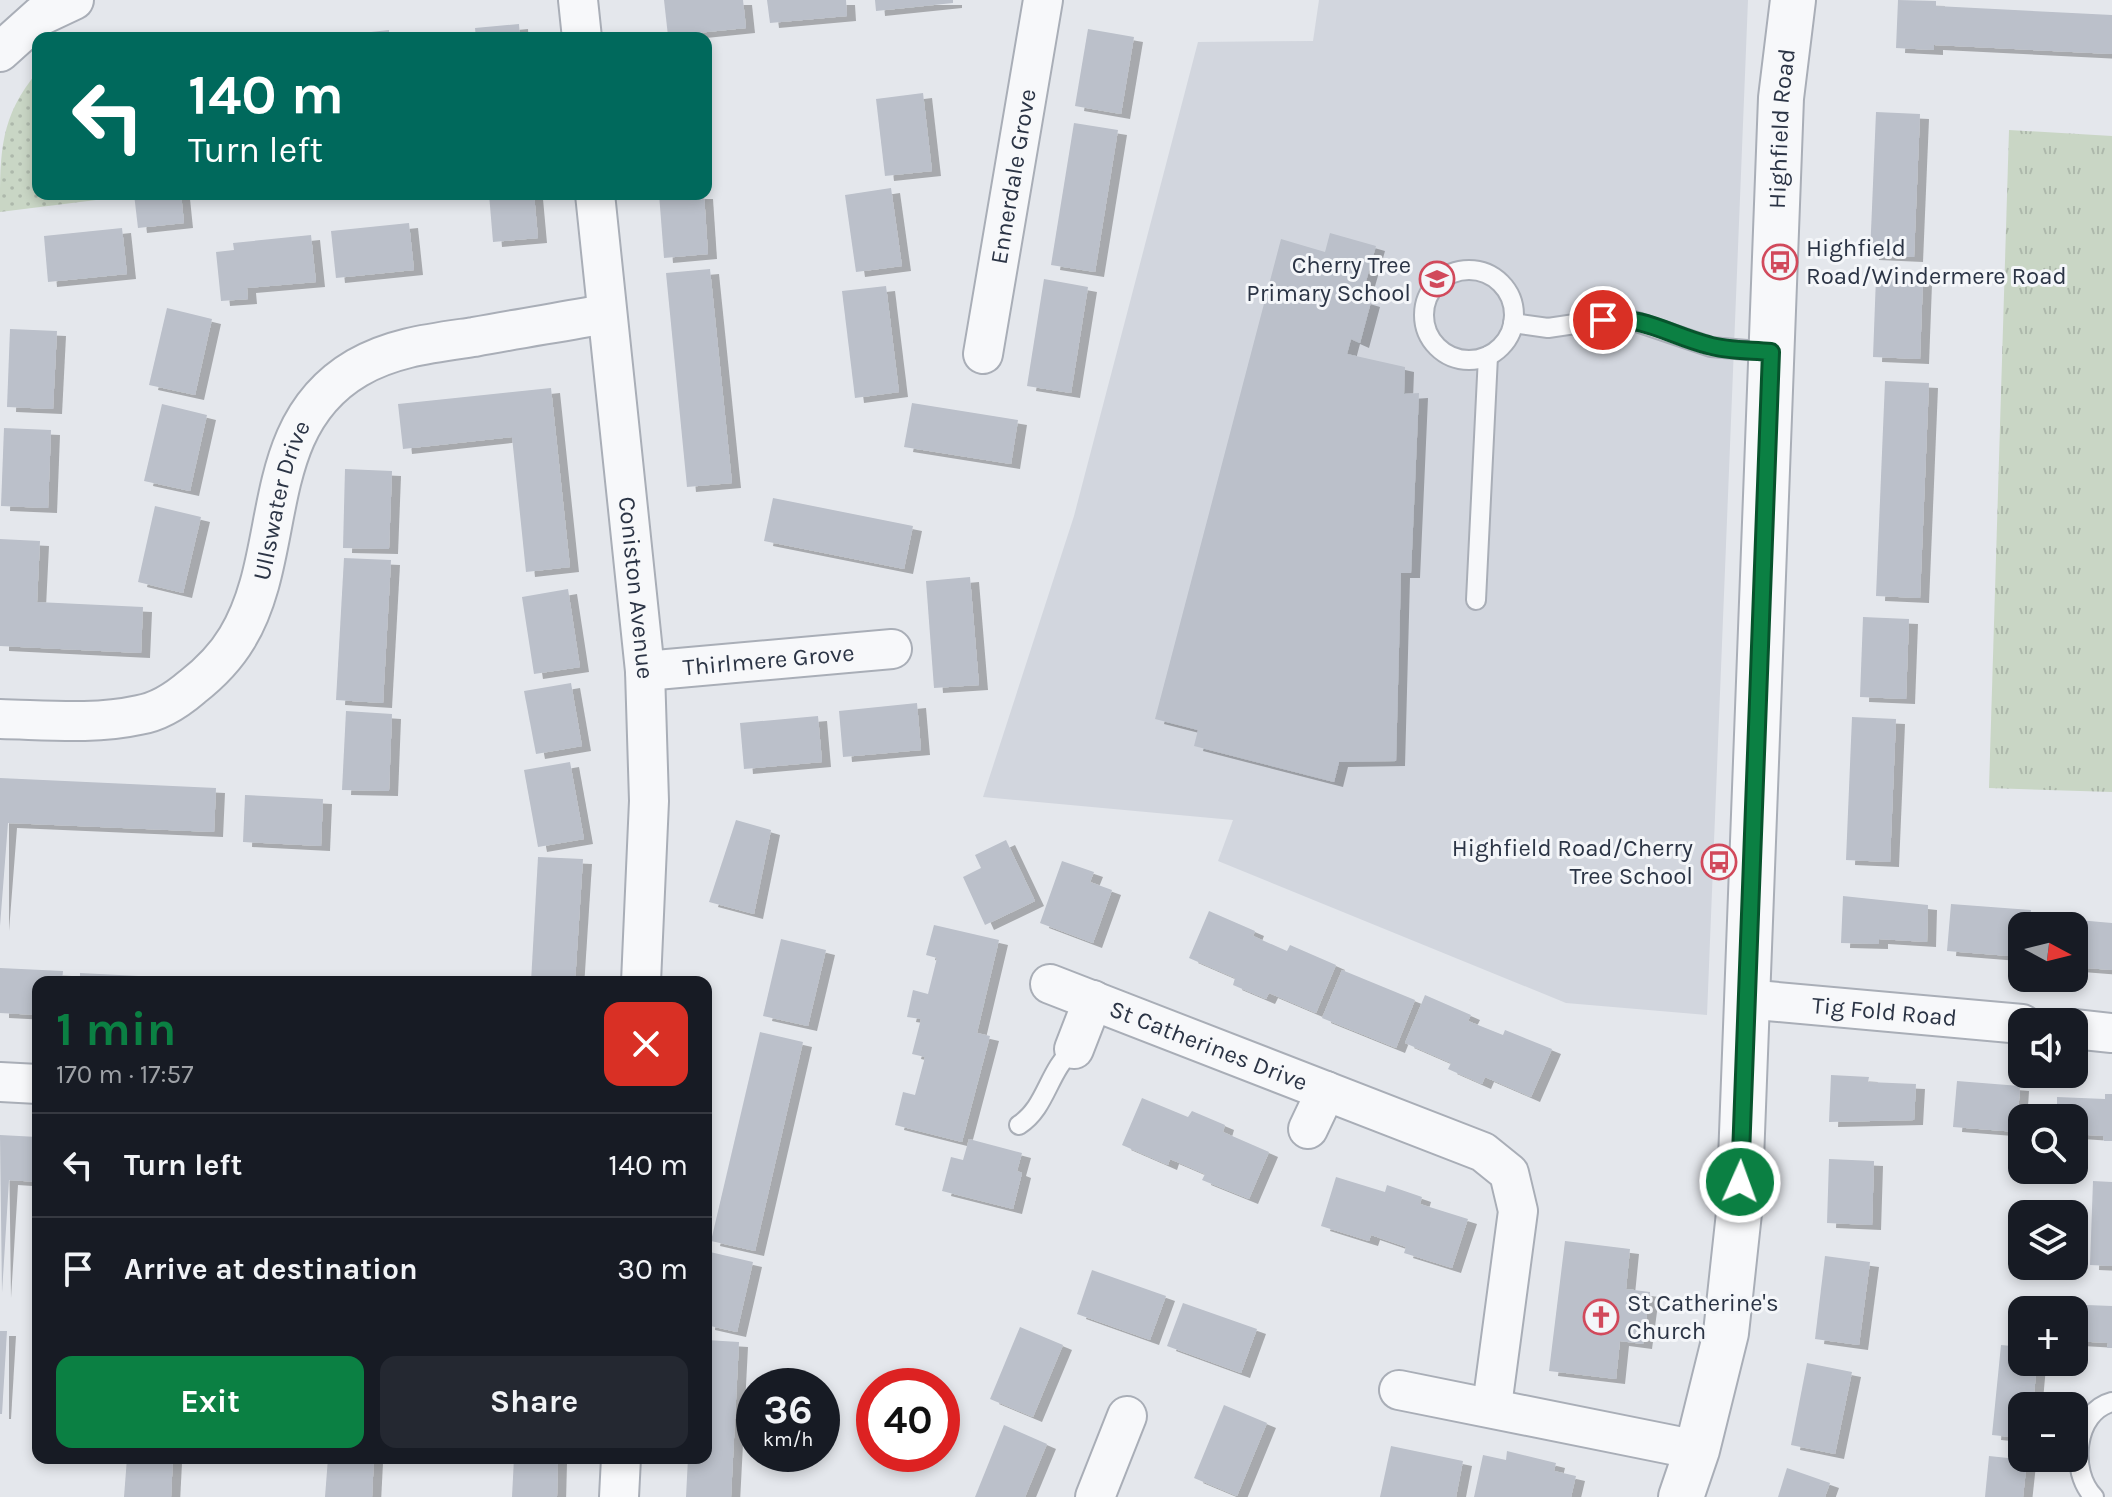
<!DOCTYPE html>
<meta charset="utf-8">
<style>
:root{--surface:#171b24;--page:#242831;--text:#f1f3f6;--muted:#9ea1a6;--line:#363941;--accent:#0b8043}
body{margin:0;font-family:Karla,sans-serif;background:var(--page);color:var(--text);height:100vh;display:flex;flex-direction:column;font-size:30px;white-space:nowrap}
*{box-sizing:border-box;margin:0}
p{font-size:26px;color:var(--muted)}
.icon{flex:none;width:44px;height:44px;fill:none;stroke:currentColor;stroke-width:2;stroke-linecap:round;stroke-linejoin:round}
.map{position:relative;flex:1;overflow:hidden}
.sheet{position:absolute;left:32px;top:976px;width:680px;height:488px;display:flex;flex-direction:column;background:var(--surface);border-radius:16px;box-shadow:0 4px 12px #0003}
.sheet>*{flex:none}
.hud{position:absolute;left:32px;top:32px;width:680px;height:168px;border-radius:16px;box-shadow:0 4px 12px #0003;background:#00695c;color:#fff;overflow:hidden}
.needle{width:52px;rotate:97deg}
.buttons{position:absolute;left:2008px;top:912px;display:grid;gap:16px}
.buttons a{display:grid;place-items:center;width:80px;height:80px;border-radius:16px;background:var(--surface);box-shadow:0 4px 12px #0003;font-size:40px}
.speed{position:absolute;left:736px;top:1368px;display:flex;gap:16px;font-size:40px;font-weight:700;text-align:center}
.speed>*{display:grid;place-content:center;width:104px;height:104px;border-radius:50%;background:var(--surface);box-shadow:0 4px 12px #0003;line-height:1}
.speed small{font-size:20px;font-weight:400}
.speed .limit{border:12px solid #d22;background:#fff;color:#111}
.pin{position:absolute;display:grid;place-items:center;width:68px;height:68px;color:#fff;margin:-34px;border:4px solid #fff;border-radius:50%;box-shadow:0 2px 8px #0007}
.me{position:absolute;width:88px;margin:-44px;rotate:2deg;stroke-linejoin:round;filter:drop-shadow(0 0 6px #0008)}
.turn{display:flex;align-items:center;gap:28px;height:168px;padding:0 24px;font-size:36px}
.turn .icon{width:104px;height:104px;stroke-width:2.5}
.turn b{display:block;font-size:56px;line-height:68px}
.round{display:grid;place-items:center;flex:none;width:84px;height:84px;border-radius:16px;background:var(--page)}
.headline{display:flex;align-items:center;justify-content:space-between;height:136px;padding:0 24px}
h1{font-size:48px;font-weight:700;line-height:60px;color:var(--accent)}
.cta{display:flex;gap:16px;margin-top:auto;padding:16px 24px}
.cta a{flex:1;height:92px;border-radius:16px;background:var(--accent);color:#fff;font-size:32px;font-weight:700;line-height:92px;text-align:center}
.cta a+a{background:var(--page);color:var(--text)}
ul{padding:0;list-style:none}
li{display:flex;align-items:center;gap:24px;height:104px;padding:0 24px;border-top:2px solid var(--line)}
li div{flex:1}
li b{display:block;font-size:30px}
li em{font-style:normal}
.map>svg:first-child{display:block}
</style>
<div class="map">
<svg width="2112" height="1497" viewBox="0 0 2112 1497">
<defs>
<pattern id="grass-dots" width="8" height="8" patternUnits="userSpaceOnUse" patternTransform="scale(2)"><rect width="8" height="8" fill="#c9d6c5"/><path d="M2 2h.1M6 6h.1" fill="none" stroke="#adb8ab" stroke-width="1.8" stroke-linecap="round"/></pattern>
<pattern id="park-tufts" width="24" height="20" patternUnits="userSpaceOnUse" patternTransform="scale(2)"><rect width="24" height="20" fill="#c9d6c5"/><path d="M3 7l-1-3M5 7V3M7 7l1-3M15 17l-1-3M17 17v-4M19 17l1-3" fill="none" stroke="#adb8ab"/></pattern>
<filter id="shadow"><feDropShadow dx="9" dy="5" stdDeviation="0" flood-color="#0004"/></filter>
</defs>
<rect width="100%" height="100%" fill="#e4e7ec"/>
<polygon fill="#d2d6de" points="1319,0 1748,0 1707,1015 1566,1003 1218,861 1233,820 983,797 1074,516 1198,42 1313,41"/>
<path fill="url(#grass-dots)" d="M 38,71 L 38,194 L 95,194 L 96,200 L 0,212 C 0,150 0,117 38,71 Z"/>
<polygon fill="url(#park-tufts)" points="2009,130 2112,136 2112,792 1989,788"/>
<g fill="#bbc0ca" filter="url(#shadow)">
<polygon points="664,0 743,0 746,28 668,36"/>
<polygon points="767,0 846,0 847,16 770,23"/>
<polygon points="875,0 953,0 953,3 876,11"/>
<polygon points="1898,0 1936,1 1936,6 2112,15 2112,54 1934,45 1934,50 1896,48"/>
<polygon points="519,24 520,38 476,38 475,28"/>
<polygon points="1088,29 1134,37 1121,114 1075,106"/>
<polygon points="389,30 389,38 335,38 335,36"/>
<polygon points="923,93 932,171 885,176 876,99"/>
<polygon points="1876,112 1920,114 1914,257 1870,255"/>
<polygon points="1074,123 1118,130 1095,272 1051,265"/>
<polygon points="891,188 902,266 856,272 845,195"/>
<polygon points="134,194 181,194 184,223 138,228"/>
<polygon points="489,194 534,194 538,238 493,242"/>
<polygon points="659,194 704,194 708,254 664,258"/>
<polygon points="409,223 414,270 336,278 331,231"/>
<polygon points="122,228 127,274 48,282 44,236"/>
<polygon points="1330,233 1376,246 1361,299 1371,302 1360,343 1351,339 1347,354 1405,367 1404,394 1419,393 1411,573 1401,573 1396,761 1339,762 1334,782 1194,746 1198,730 1155,719 1281,239 1325,252"/>
<polygon points="311,235 316,282 247,288 248,299 221,301 216,252 234,250 233,243"/>
<polygon points="710,269 732,483 687,487 666,273"/>
<polygon points="1876,277 1923,279 1920,359 1873,357"/>
<polygon points="1044,279 1088,287 1071,393 1027,386"/>
<polygon points="886,286 899,392 855,398 842,291"/>
<polygon points="167,308 212,319 195,395 149,385"/>
<polygon points="10,329 57,331 53,409 7,407"/>
<polygon points="1885,381 1929,383 1920,598 1876,596"/>
<polygon points="551,388 570,567 526,572 512,437 403,449 398,404"/>
<polygon points="912,403 1018,420 1011,464 904,447"/>
<polygon points="162,404 207,415 190,491 144,481"/>
<polygon points="4,428 51,430 48,508 1,506"/>
<polygon points="345,469 392,471 389,549 343,548"/>
<polygon points="773,498 913,526 904,569 764,541"/>
<polygon points="155,506 201,517 183,593 138,582"/>
<polygon points="0,539 40,541 37,602 143,607 141,653 0,646"/>
<polygon points="344,558 391,560 383,703 336,700"/>
<polygon points="970,577 979,685 934,688 926,581"/>
<polygon points="568,589 580,667 534,674 522,597"/>
<polygon points="1863,617 1909,619 1906,699 1860,697"/>
<polygon points="571,683 582,746 536,754 524,691"/>
<polygon points="917,703 921,750 843,757 839,711"/>
<polygon points="346,711 392,714 389,791 342,790"/>
<polygon points="818,716 822,762 744,769 740,723"/>
<polygon points="1852,717 1896,719 1890,862 1846,860"/>
<polygon points="570,762 584,839 538,847 524,770"/>
<polygon points="0,778 216,788 214,832 8,823 0,926"/>
<polygon points="245,795 323,799 321,846 243,842"/>
<polygon points="736,820 771,830 754,914 709,902"/>
<polygon points="1006,840 1035,901 985,925 963,877 981,868 975,855"/>
<polygon points="538,857 583,859 575,982 531,982"/>
<polygon points="1062,861 1094,872 1090,882 1112,890 1093,943 1040,923"/>
<polygon points="1843,896 1928,905 1927,942 1879,939 1879,944 1841,943"/>
<polygon points="1951,904 2031,910 2029,926 2022,926 2022,957 1947,951"/>
<polygon points="1209,911 1255,931 1253,936 1287,951 1290,945 1336,965 1316,1013 1269,993 1266,999 1233,985 1235,978 1189,958"/>
<polygon points="2055,918 2112,923 2112,970 2074,967 2074,926 2054,926"/>
<polygon points="934,925 999,940 977,1033 990,1036 962,1142 895,1125 903,1092 915,1095 925,1057 912,1054 921,1019 907,1017 913,990 928,994 937,958 926,955"/>
<polygon points="781,939 826,950 808,1026 763,1016"/>
<polygon points="0,968 63,971 62,982 38,982 38,1015 0,1013"/>
<polygon points="1342,970 1415,1000 1396,1048 1322,1018"/>
<polygon points="80,973 158,977 158,982 80,982"/>
<polygon points="167,976 239,980 239,982 167,982"/>
<polygon points="1425,995 1471,1015 1468,1021 1503,1035 1505,1030 1552,1049 1531,1097 1485,1077 1482,1084 1448,1069 1451,1063 1405,1043"/>
<polygon points="760,1032 803,1042 755,1251 711,1241"/>
<polygon points="1831,1075 1869,1077 1868,1082 1916,1084 1914,1120 1829,1122"/>
<polygon points="1957,1081 2020,1086 2017,1132 1953,1127"/>
<polygon points="2105,1094 2112,1094 2112,1141 2104,1141 2103,1136 2074,1134 2074,1118 2057,1118 2057,1097 2105,1099"/>
<polygon points="1142,1098 1188,1117 1192,1111 1225,1125 1223,1132 1269,1152 1249,1199 1202,1180 1205,1174 1170,1159 1168,1165 1122,1145"/>
<polygon points="0,1135 38,1137 38,1182 9,1180 2,1293"/>
<polygon points="969,1139 1022,1153 1017,1171 1022,1173 1013,1209 942,1191 951,1157 963,1160"/>
<polygon points="1829,1159 1874,1161 1872,1225 1827,1223"/>
<polygon points="1336,1177 1385,1192 1387,1185 1422,1197 1420,1204 1468,1219 1452,1268 1404,1253 1406,1247 1371,1235 1369,1241 1321,1226"/>
<polygon points="2093,1181 2112,1182 2112,1266 2090,1265"/>
<polygon points="1565,1241 1630,1249 1626,1289 1650,1292 1643,1344 1620,1341 1616,1379 1549,1371"/>
<polygon points="710,1252 753,1262 737,1332 706,1325"/>
<polygon points="1825,1256 1870,1262 1859,1345 1815,1339"/>
<polygon points="1092,1270 1166,1296 1150,1340 1077,1314"/>
<polygon points="1183,1303 1257,1329 1241,1373 1167,1346"/>
<polygon points="2061,1304 2112,1306 2112,1348 2107,1348 2108,1343 2074,1341 2074,1310 2061,1310"/>
<polygon points="1020,1327 1063,1345 1033,1417 990,1399"/>
<polygon points="0,1331 7,1331 2,1414 0,1414"/>
<polygon points="706,1340 739,1342 731,1497 686,1497 688,1458 706,1458"/>
<polygon points="2001,1345 2022,1347 2022,1362 2037,1362 2033,1406 2022,1406 2022,1438 1992,1435"/>
<polygon points="1807,1363 1852,1372 1835,1454 1791,1445"/>
<polygon points="1224,1405 1267,1423 1237,1496 1194,1478"/>
<polygon points="1004,1425 1047,1444 1025,1497 975,1497"/>
<polygon points="1391,1446 1463,1461 1456,1497 1380,1497"/>
<polygon points="1507,1451 1556,1463 1554,1471 1576,1476 1571,1497 1474,1497 1483,1455 1506,1460"/>
<polygon points="1989,1456 2027,1460 2023,1497 1985,1497"/>
<polygon points="127,1458 173,1458 171,1497 124,1497"/>
<polygon points="328,1458 374,1458 372,1497 325,1497"/>
<polygon points="514,1458 558,1458 557,1497 512,1497"/>
<polygon points="1787,1468 1830,1483 1825,1497 1778,1497"/>
</g>
<g fill="none" stroke-linecap="round" stroke-linejoin="round">
<g stroke="#a9aeb7" stroke-width="22">
<g id="service">
<circle cx="1469" cy="315" r="45"/>
<polyline points="1513,323 1548,328 1622,317 1711,347 1771,352"/>
<polyline points="1476,600 1488,356"/>
<path d="M 1019,1125 C 1047,1107 1048,1070 1074,1049"/>
<path d="M 2094,1497 C 2069,1472 2074,1412 2112,1402"/>
</g>
</g>
<g stroke="#a9aeb7" stroke-width="42">
<g id="minor">
<polyline points="578,0 582,38"/>
<polyline points="0,52 40,16 74,0"/>
<path id="s1" d="M 595,194 L 645,671 L 649,801 L 641,982"/>
<path id="s2" d="M 983,354 L 1043,0"/>
<path id="s3" d="M 645,671 L 892,649"/>
<path id="s4" d="M 0,719 C 46,720 94,725 139,715 C 158,712 178,699 192,687 C 210,673 225,658 237,638 C 289,553 256,427 357,368 C 393,347 433,343 474,337 C 517,329 561,322 605,314"/>
<path id="s5" d="M 1050,984 L 1483,1152 L 1509,1173 L 1518,1211 L 1492,1406"/>
<path id="s6" d="M 1745,999 L 2022,1024"/>
<polyline points="2074,1029 2112,1033"/>
<polyline points="1074,1049 1093,1000"/>
<polyline points="0,1082 38,1084"/>
<polyline points="1308,1129 1326,1091"/>
<polyline points="1399,1390 1697,1450"/>
<polyline points="619,1497 621,1458"/>
<polyline points="1095,1497 1127,1416"/>
</g>
</g>
<g stroke="#a9aeb7" stroke-width="48">
<g id="tertiary">
<path id="s7" d="M 1681,1497 L 1697,1450 L 1726,1333 L 1739,1213 L 1781,98 L 1793,0"/>
</g>
</g>
<use href="#service" stroke="#f7f8fa" stroke-width="18"/>
<use href="#minor" stroke="#f7f8fa" stroke-width="38"/>
<use href="#tertiary" stroke="#f7f8fa" stroke-width="44"/>
</g>
<g fill="none" stroke-linecap="round" stroke-linejoin="round">
<g stroke="#07532c" stroke-width="20">
<path id="route" d="M 1603,320 C 1642,315 1672,336 1708,345 C 1727,351 1751,350 1771,352 L 1740,1182"/>
</g>
<use href="#route" stroke="#0b8043" stroke-width="14"/>
</g>
<defs>
<g id="bus-ring" transform="scale(1.8)"><circle r="9.5" fill="#f4f6f9" stroke="#d1495b" stroke-width="1.5"/><path d="M-5-6H5V4H4V6H2V4H-2V6H-4V4H-5ZM-3.5-4V0h7V-4ZM-3.5 1.2v1.5H-2V1.2ZM2 1.2v1.5H3.5V1.2Z" fill="#d1495b"/></g>
<g id="school-ring" transform="scale(1.8)"><circle r="9.5" fill="#f4f6f9" stroke="#d1495b" stroke-width="1.5"/><path d="M0-5L7-2L0 1L-7-2ZM-4 1L0 2.5L4 1V4Q0 6-4 4Z" fill="#d1495b"/></g>
<g id="church-ring" transform="scale(1.8)"><circle r="9.5" fill="#f4f6f9" stroke="#d1495b" stroke-width="1.5"/><path d="M-1.2-6h2.4v3.5h3.3v2.4h-3.3V6h-2.4V-.1h-3.3v-2.4h3.3Z" fill="#d1495b"/></g>
</defs>
<g fill-rule="evenodd">
<use href="#bus-ring" x="1780" y="262"/>
<use href="#school-ring" x="1437" y="279"/>
<use href="#bus-ring" x="1719" y="862"/>
<use href="#church-ring" x="1601" y="1317"/>
</g>
<g text-anchor="middle" dominant-baseline="central" stroke-width="6" stroke-linejoin="round" paint-order="stroke">
<g font-size="24" fill="#2b3445" stroke="#f4f6f9">
<text stroke="none"><textPath href="#s7" startOffset="1376">Highfield Road</textPath></text>
<text stroke="none"><textPath href="#s2" startOffset="180">Ennerdale Grove</textPath></text>
<text stroke="none"><textPath href="#s4" startOffset="412">Ullswater Drive</textPath></text>
<text stroke="none"><textPath href="#s1" startOffset="396">Coniston Avenue</textPath></text>
<text stroke="none"><textPath href="#s3" startOffset="124">Thirlmere Grove</textPath></text>
<text stroke="none"><textPath href="#s6" startOffset="140">Tig Fold Road</textPath></text>
<text stroke="none"><textPath href="#s5" startOffset="170">St Catherines Drive</textPath></text>
</g>
<g font-size="24" fill="#2b3445" stroke="#f4f6f9" text-anchor="start">
<text x="1806" y="248">Highfield<tspan x="1806" dy="28">Road/Windermere Road</tspan></text>
<text x="1411" y="265" text-anchor="end">Cherry Tree<tspan x="1411" dy="28">Primary School</tspan></text>
<text x="1693" y="848" text-anchor="end">Highfield Road/Cherry<tspan x="1693" dy="28">Tree School</tspan></text>
<text x="1627" y="1303">St Catherine's<tspan x="1627" dy="28">Church</tspan></text>
</g>
</g>
</svg>
<div class="buttons">
<a><svg class="needle" viewBox="-14 -14 28 28"><path d="M0-13l5 13h-10z" fill="#e53935"/><path d="M0 13l5-13h-10z" fill="#9ea1a6"/></svg></a>
<a><svg class="icon" aria-label="sound" viewBox="0 0 24 24"><path d="M4 9h4l5-4v14l-5-4H4zM17 9q2 3 0 6"/></svg></a>
<a><svg class="icon" aria-label="search" viewBox="0 0 24 24"><circle cx="10" cy="10" r="6"/><path d="M15 15l6 6"/></svg></a>
<a><svg class="icon" aria-label="layers" viewBox="0 0 24 24"><path d="M12 4l9 5-9 5-9-5zM3 14l9 5 9-5"/></svg></a>
<a>+</a>
<a>−</a>
</div>
<div class="speed"><div>36<small>km/h</small></div><div class="limit">40</div></div>
<div class="pin" style="left:1603px;top:320px;background:#d93025"><svg class="icon" aria-label="arrive" viewBox="0 0 24 24"><path d="M6 21V4h12l-3 4 3 4H6"/></svg></div>
<svg class="me" style="left:1740px;top:1182px" viewBox="-20 -20 40 40"><circle r="17" fill="#0b8043" stroke="#fff" stroke-width="3"/><path d="M0-11L8 9 0 5-8 9z" fill="#fff"/></svg>
<div class="hud">
<div class="turn"><svg class="icon" aria-label="left" viewBox="0 0 24 24"><path d="M17 20v-9H6M10 6l-5 5 5 5"/></svg><div><b>140 m</b>Turn left</div></div>
</div>
<section class="sheet">
<div class="headline"><div><h1>1 min</h1><p>170 m · 17:57</p></div><a class="round" style="background:#d93025;color:#fff"><svg class="icon" aria-label="close" viewBox="0 0 24 24"><path d="M6 6l12 12M18 6L6 18"/></svg></a></div>
<ul>
<li><svg class="icon" aria-label="left" viewBox="0 0 24 24"><path d="M17 20v-9H6M10 6l-5 5 5 5"/></svg><div><b>Turn left</b></div><em>140 m</em></li>
<li><svg class="icon" aria-label="arrive" viewBox="0 0 24 24"><path d="M6 21V4h12l-3 4 3 4H6"/></svg><div><b>Arrive at destination</b></div><em>30 m</em></li>
</ul>
<div class="cta"><a>Exit</a><a>Share</a></div>
</section>
</div>
